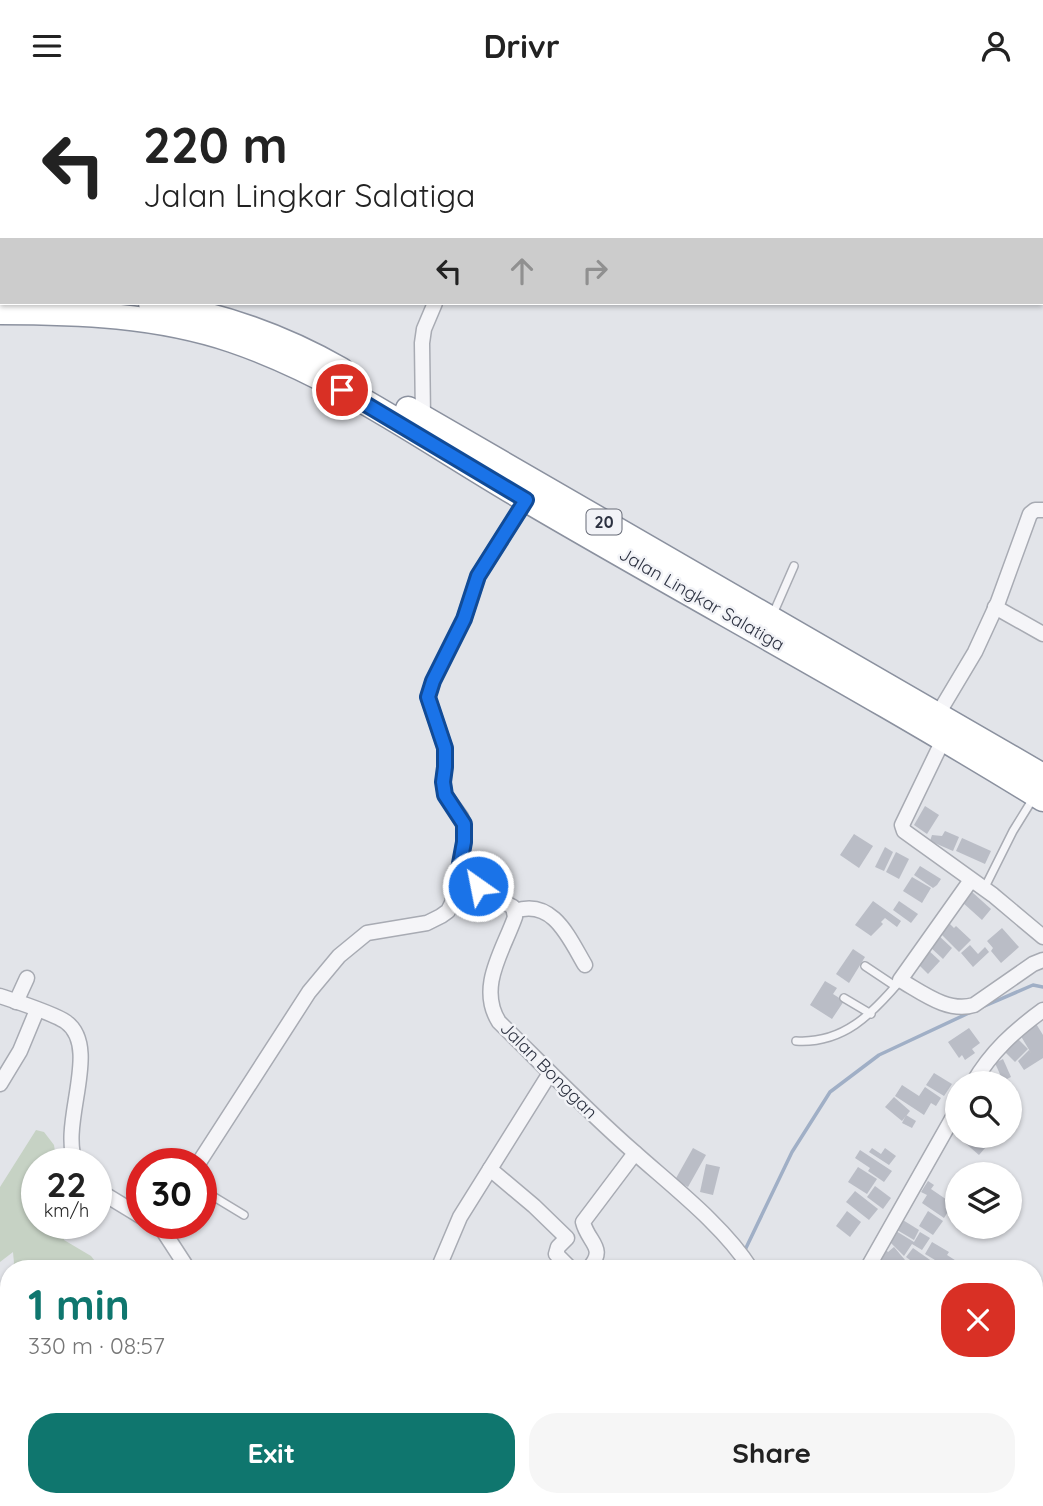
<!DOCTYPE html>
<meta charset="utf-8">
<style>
:root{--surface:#fff;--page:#f6f6f6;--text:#222;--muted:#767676;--accent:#0f766e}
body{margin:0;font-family:Quicksand,sans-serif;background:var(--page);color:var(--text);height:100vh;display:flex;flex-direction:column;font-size:26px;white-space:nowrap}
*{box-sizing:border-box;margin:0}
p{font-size:23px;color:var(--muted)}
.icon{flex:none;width:38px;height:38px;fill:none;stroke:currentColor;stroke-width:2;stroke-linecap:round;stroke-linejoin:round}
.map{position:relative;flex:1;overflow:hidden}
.panel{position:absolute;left:0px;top:1169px;width:1043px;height:247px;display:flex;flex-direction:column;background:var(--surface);border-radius:28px 28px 0 0;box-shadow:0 2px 5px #0004}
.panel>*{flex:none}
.hud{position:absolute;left:0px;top:0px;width:1043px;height:214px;box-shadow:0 2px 5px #0004;background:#fff;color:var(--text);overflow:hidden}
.buttons{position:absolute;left:945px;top:980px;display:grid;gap:14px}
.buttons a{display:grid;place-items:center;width:77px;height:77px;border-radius:50%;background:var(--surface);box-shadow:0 2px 5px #0004;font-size:35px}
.speed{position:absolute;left:21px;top:1057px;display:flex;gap:14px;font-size:35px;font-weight:700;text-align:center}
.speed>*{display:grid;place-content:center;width:91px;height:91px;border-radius:50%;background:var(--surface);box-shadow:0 2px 5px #0004;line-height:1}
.speed small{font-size:18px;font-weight:400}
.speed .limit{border:10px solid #d22;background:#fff;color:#111}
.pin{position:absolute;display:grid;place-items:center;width:60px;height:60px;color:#fff;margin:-30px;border:4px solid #fff;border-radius:50%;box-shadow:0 2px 7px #0007}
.me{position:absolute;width:77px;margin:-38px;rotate:327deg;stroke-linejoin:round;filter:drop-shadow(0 0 5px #0008)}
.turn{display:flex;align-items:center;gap:24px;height:147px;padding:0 28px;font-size:32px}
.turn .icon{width:91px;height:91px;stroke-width:2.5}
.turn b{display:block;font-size:49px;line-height:60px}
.lanes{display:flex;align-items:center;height:66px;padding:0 28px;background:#0003;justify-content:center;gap:35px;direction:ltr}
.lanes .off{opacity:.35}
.round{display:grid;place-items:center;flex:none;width:74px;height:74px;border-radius:28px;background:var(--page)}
.overview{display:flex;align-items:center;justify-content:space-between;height:119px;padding:0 28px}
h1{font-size:42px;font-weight:800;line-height:52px;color:var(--accent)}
.action{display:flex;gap:14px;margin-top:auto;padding:14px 28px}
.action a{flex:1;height:80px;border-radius:28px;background:var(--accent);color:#fff;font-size:28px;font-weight:800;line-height:80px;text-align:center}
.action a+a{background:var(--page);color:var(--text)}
header{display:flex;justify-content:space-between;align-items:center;height:91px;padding:0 28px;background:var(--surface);font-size:32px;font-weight:800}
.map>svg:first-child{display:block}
</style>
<header><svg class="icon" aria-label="menu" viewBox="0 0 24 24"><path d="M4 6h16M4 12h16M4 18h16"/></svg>Drivr<svg class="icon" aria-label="person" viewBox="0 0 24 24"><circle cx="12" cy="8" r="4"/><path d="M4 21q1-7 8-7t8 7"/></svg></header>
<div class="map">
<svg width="1043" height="1415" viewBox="0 0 1043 1415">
<rect width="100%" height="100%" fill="#e2e4e9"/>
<g fill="#c6d2c4">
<polygon points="36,1039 44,1041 54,1054 57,1073 37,1073 37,1132 62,1132 64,1149 91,1165 98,1174 96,1178 12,1178 14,1172 13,1161 0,1171 0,1096"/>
<polygon points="9,1186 9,1313 0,1261 0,1209"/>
<polygon points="32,1407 430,1407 440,1409 497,1407 511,1411 522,1411 531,1415 31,1415"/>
</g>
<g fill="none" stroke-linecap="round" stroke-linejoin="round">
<g stroke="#a0afc6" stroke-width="3.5">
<polyline points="980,917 1033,894 1043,896"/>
<polyline points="745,1159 792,1061 830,1001 879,964 973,920"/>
<polyline points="731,1178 738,1168"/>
<polyline points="660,1415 661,1407"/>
</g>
</g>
<g fill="#babdc6">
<polygon points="925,715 939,724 927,743 914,734"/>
<polygon points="945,740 959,746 953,760 930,750 932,744 942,745"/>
<polygon points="854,743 873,755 859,777 840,764"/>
<polygon points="962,747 991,760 985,773 956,760"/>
<polygon points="885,756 893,761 884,780 875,776"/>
<polygon points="896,761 909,768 899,788 886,781"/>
<polygon points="920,775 941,788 937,794 933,797 914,784"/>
<polygon points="912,786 931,797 922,812 903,800"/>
<polygon points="972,801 991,818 982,829 962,811"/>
<polygon points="873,810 901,830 897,836 885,827 881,831 883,833 871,845 855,834"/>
<polygon points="899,810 918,823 911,832 893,819"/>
<polygon points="947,830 954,837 956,835 971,849 959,861 938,840"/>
<polygon points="1002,837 1019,856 1001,872 991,860 993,857 987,850"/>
<polygon points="938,844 952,857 943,868 929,855"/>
<polygon points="970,854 978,863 985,856 989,861 973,876 961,862"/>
<polygon points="853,858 865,866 849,892 836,883"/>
<polygon points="927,858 940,870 928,883 915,870"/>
<polygon points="825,890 837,897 833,903 844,910 832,928 810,914"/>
<polygon points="1035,931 1043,944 1043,967 1024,979 1018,970 1029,959 1031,962 1019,942"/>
<polygon points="969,937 980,952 972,958 975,962 965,969 962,964 959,967 948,951"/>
<polygon points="1016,946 1028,958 1015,971 1003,959"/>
<polygon points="1003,968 1011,986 1003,990 995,972"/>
<polygon points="934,982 952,993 944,1005 926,994"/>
<polygon points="902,994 919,1005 925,996 941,1007 936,1015 931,1012 924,1024 895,1005"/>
<polygon points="894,1006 910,1020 902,1030 885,1016"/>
<polygon points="906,1024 916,1030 912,1037 902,1032"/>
<polygon points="957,1045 987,1045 992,1049 979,1064"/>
<polygon points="693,1057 706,1064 688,1096 675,1089"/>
<polygon points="872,1057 881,1063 885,1057 896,1065 889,1074 869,1061"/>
<polygon points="860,1059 892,1080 884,1091 868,1080 870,1077 855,1067"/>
<polygon points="706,1073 720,1076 713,1104 700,1101"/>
<polygon points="858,1076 877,1088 867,1103 848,1091"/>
<polygon points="928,1090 934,1094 931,1098 953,1113 944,1127 922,1112 927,1104 921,1101"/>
<polygon points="875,1095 891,1107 883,1118 867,1106"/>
<polygon points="855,1100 878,1118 869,1129 846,1111"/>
<polygon points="847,1120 861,1131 850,1146 836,1135"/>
<polygon points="928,1120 943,1130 933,1144 919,1135"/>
<polygon points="898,1126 919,1139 914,1149 892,1136"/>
<polygon points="896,1140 914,1151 920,1141 930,1147 922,1159 912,1153 904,1165 889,1150"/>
<polygon points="932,1151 949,1161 947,1164 961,1173 958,1178 930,1178 935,1169 925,1163"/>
<polygon points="894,1156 905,1169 894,1178 872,1178 885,1158 888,1161"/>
<polygon points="913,1157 933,1171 929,1178 922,1178 906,1166"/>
</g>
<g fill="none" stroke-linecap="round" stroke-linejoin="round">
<g stroke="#a8abb3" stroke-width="10">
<g id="service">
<polyline points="854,2 855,0"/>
<polyline points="1041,42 1043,40"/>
<polyline points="773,523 794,475"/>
<polyline points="984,798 1013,740 1034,706"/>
<polyline points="865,875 895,895"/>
<polyline points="844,907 871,923"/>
<path d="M 796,950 C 843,953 872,923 900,890"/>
<polyline points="201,1098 244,1124"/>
</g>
</g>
<g stroke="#a8abb3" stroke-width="17">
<g id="minor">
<polyline points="228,0 229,2"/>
<polyline points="411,2 412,0"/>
<polyline points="423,327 422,252 424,238 435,212"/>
<path d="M 526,409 L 478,485 L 464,528 L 433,590 L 428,606 L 445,657 L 445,676 L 443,691 L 445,704 L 461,726 L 464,733 L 464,751 L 459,778 L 486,802 L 513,816 L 515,826 C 503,860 477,896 499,931 C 544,975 587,1020 634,1061 C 672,1095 724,1135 751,1178"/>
<polyline points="995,516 1043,543"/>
<polyline points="938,623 975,561 998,511 1030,423 1035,419 1043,419"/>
<polyline points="944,647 902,734 904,740 993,804 1043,846"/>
<path d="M 971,789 L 900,889 C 923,902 948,922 974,914 L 1033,873 L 1043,869"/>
<path d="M 515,820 C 553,807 569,847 585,874"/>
<path d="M 0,905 C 15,910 55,923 66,931 C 102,957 58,1034 76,1073"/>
<polyline points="16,911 27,887"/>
<path d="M 973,992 C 991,961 1014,940 1043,919"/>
<polyline points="0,993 20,960 37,919"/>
<polyline points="198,1073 309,901 339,865 367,842 427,832 441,825 448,820 452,812 459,778"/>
<polyline points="490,1078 534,1115 567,1147 558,1156 556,1163 571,1178"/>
<polyline points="96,1098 142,1126"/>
<polyline points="165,1132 162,1138 188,1178"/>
<polyline points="438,1178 460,1126 550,982"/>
<path d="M 588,1178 C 608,1157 588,1152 583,1131 L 635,1062"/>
<polyline points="867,1178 957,1019"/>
<polyline points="830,1407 841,1415"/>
<polyline points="129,1415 134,1407"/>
<polyline points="331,1415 334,1407"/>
<polyline points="718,1415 722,1407"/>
<polyline points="862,1415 868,1407"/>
</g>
</g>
<g stroke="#8b919f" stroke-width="27">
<g id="trunk">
<polyline points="0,201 2,201"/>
<path d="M 151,212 C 217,223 282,245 341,279"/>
<path d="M 0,221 C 79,221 157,224 232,249 C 338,285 429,352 525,408 C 697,509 873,603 1043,708"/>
<polyline points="408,318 1043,685"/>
</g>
</g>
<use href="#service" stroke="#f5f5f8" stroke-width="7"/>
<use href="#minor" stroke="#f5f5f8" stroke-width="14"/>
<use href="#trunk" stroke="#fff" stroke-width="24"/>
</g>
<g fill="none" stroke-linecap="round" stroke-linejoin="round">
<g stroke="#114b97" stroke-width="18">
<polyline id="route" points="342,299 526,409 478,485 464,528 433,590 428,606 445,657 445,676 443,691 445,704 464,733 464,751 459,778 478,795"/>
</g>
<use href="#route" stroke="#1a73e8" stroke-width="12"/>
</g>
<g text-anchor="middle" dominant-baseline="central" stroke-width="5" stroke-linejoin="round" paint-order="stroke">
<rect fill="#f2f3f7" stroke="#676b77" stroke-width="2" x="586.5" y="418.5" width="35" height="25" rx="5"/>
<g font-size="16" font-weight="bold" fill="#2c3140">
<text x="604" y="431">20</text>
</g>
<g font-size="18" fill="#2c3140" stroke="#f2f3f7">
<text transform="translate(702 508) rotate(30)">Jalan Lingkar Salatiga</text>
<text transform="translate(549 979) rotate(45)">Jalan Bonggan</text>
</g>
</g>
</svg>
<div class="buttons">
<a><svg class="icon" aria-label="search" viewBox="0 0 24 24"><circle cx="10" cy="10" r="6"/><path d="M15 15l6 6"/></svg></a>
<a><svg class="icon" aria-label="layers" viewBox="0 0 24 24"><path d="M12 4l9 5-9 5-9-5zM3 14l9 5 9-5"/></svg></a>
</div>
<div class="speed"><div>22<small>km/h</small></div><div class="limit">30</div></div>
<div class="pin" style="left:342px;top:299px;background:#d93025"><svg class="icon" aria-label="arrive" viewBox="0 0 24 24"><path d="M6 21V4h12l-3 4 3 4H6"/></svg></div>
<svg class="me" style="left:478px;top:795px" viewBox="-20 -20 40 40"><circle r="17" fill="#1a73e8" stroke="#fff" stroke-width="3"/><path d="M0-11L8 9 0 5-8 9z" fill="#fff"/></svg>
<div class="hud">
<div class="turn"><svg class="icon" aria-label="left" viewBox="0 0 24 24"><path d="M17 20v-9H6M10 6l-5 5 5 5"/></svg><div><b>220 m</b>Jalan Lingkar Salatiga</div></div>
<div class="lanes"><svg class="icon" aria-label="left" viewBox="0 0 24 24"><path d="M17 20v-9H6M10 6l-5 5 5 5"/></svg><svg class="icon off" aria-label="ahead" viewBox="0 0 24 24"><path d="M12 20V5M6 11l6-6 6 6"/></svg><svg class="icon off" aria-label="right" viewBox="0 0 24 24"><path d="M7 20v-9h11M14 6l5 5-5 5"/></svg></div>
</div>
<section class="panel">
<div class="overview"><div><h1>1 min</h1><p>330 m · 08:57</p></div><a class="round" style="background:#d93025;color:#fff"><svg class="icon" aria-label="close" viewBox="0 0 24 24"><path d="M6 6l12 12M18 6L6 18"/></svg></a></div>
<div class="action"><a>Exit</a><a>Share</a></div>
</section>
</div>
